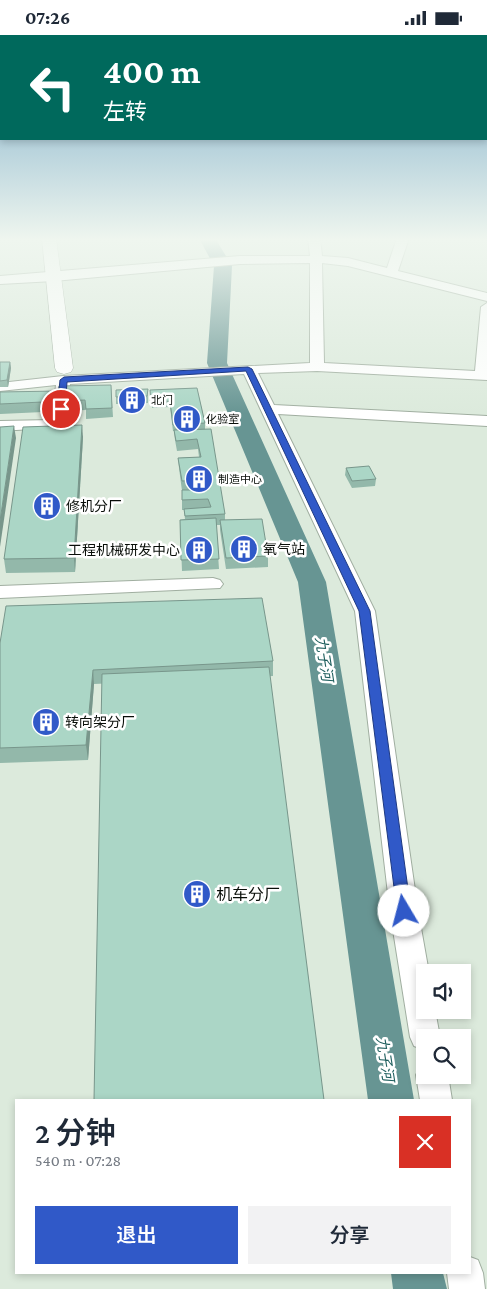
<!DOCTYPE html>
<html lang="zh">
<meta charset="utf-8">
<style>
:root{--surface:#fff;--page:#f2f2f3;--text:#1f2937;--muted:#747a83;--accent:#3059c8}
body{margin:0;font-family:"Crimson Pro","Noto Sans SC",serif;background:var(--page);color:var(--text);height:100vh;display:flex;flex-direction:column;font-size:19px;white-space:nowrap}
*{box-sizing:border-box;margin:0}
p{font-size:16px;color:var(--muted)}
.icon{flex:none;width:28px;height:28px;fill:none;stroke:currentColor;stroke-width:2;stroke-linecap:round;stroke-linejoin:round}
.map{position:relative;flex:1;overflow:hidden}
.details{position:absolute;left:15px;top:1064px;width:456px;height:175px;display:flex;flex-direction:column;background:var(--surface);border-radius:0px;box-shadow:0 2px 8px #0003}
.details>*{flex:none}
.banner{position:absolute;left:0px;top:0px;width:488px;height:105px;box-shadow:0 2px 8px #0003;background:#00695c;color:#fff;overflow:hidden}
.buttons{position:absolute;left:416px;top:929px;display:grid;gap:10px}
.buttons a{display:grid;place-items:center;width:55px;height:55px;border-radius:0px;background:var(--surface);box-shadow:0 2px 8px #0003;font-size:25px}
.pin{position:absolute;display:grid;place-items:center;width:42px;height:42px;color:#fff;margin:-21px;border:2px solid #fff;border-radius:50%;box-shadow:0 1px 5px #0007}
.me{position:absolute;width:55px;margin:-28px;rotate:352deg;stroke-linejoin:round;filter:drop-shadow(0 0 4px #0008)}
.turn{display:flex;align-items:center;gap:18px;height:105px;padding:0 20px;font-size:22px}
.turn .icon{width:65px;height:65px;stroke-width:2.5}
.turn b{display:block;font-size:35px;line-height:42px}
.round{display:grid;place-items:center;flex:none;width:52px;height:52px;border-radius:0px;background:var(--page)}
.headline{display:flex;align-items:center;justify-content:space-between;height:85px;padding:0 20px}
h1{font-size:30px;font-weight:600;line-height:38px}
.button{display:flex;gap:10px;margin-top:auto;padding:10px 20px}
.button a{flex:1;height:58px;border-radius:0px;background:var(--accent);color:#fff;font-size:20px;font-weight:600;line-height:58px;text-align:center}
.button a+a{background:var(--page);color:var(--text)}
.status{display:flex;justify-content:space-between;align-items:center;height:35px;padding:0 25px;background:var(--surface);direction:ltr}
.status svg{height:14px;fill:currentColor}
.map>svg:first-child{display:block}
</style>
<div class="status"><b>07:26</b><svg viewBox="0 0 49 12"><path d="M0 12V9h3v3zM5 12V6h3v6zM10 12V3h3v9zM15 12V0h3v12zM26 1h20v11H26zM47 4h2v5h-2z"/></svg></div>
<div class="map">
<svg width="487" height="1254" viewBox="0 0 487 1254">
<rect width="100%" height="100%" fill="#dceadc"/>
<g fill="none" stroke-linecap="round" stroke-linejoin="round">
<g fill="#679593" fill-rule="evenodd">
<polygon points="199,203 215,203 232,231 227,328 326,547 414,1065 368,1065 298,547 207,328 214,231"/>
<polygon points="391,1238 443,1238 447,1254 393,1254"/>
</g>
<g stroke="#a0aea0" stroke-width="2">
<g id="street">
<polygon points="308,203 320,203 322,221 348,223 387,233 397,203 409,203 398,236 487,258 487,266 348,231 322,228 324,328 475,336 481,272 487,268 487,345 317,336 258,338 274,370 487,381 487,391 278,379 375,576 418,876 429,938 425,938 425,975 435,975 440,1002 425,1002 425,1015 414,1011 410,1002 390,876 355,576 244,339 70,349 67,389 65,392 0,396 0,386 52,385 56,350 0,356 0,348 63,341 310,328 310,228 240,229 54,246 0,249 0,241 240,221 310,221"/>
<polygon points="213,543 220,545 223,549 220,553 0,563 0,551"/>
<polygon points="425,1029 425,1040 448,1040 452,1065 420,1065 416,1040 421,1030"/>
<polygon points="470,1222 478,1225 483,1238 485,1254 449,1254 447,1238 470,1238"/>
</g>
</g>
<g stroke="#a0aea0" stroke-width="1">
<polygon id="secondary" points="42,203 56,203 73,333 71,337 64,339 57,337 55,333"/>
</g>
<use href="#street" fill="#fff" fill-rule="evenodd"/>
<use href="#secondary" fill="#fff" fill-rule="evenodd"/>
</g>
<g fill="#93b8aa">
<polygon points="0,327 10,327 11,333 8,352 0,352"/>
<polygon points="111,350 113,382 86,384 86,375 0,379 0,357 58,356"/>
<polygon points="197,353 205,388 205,394 225,479 225,485 268,521 268,532 226,534 220,495 220,490 216,490 219,534 182,536 180,485 185,484 184,475 182,475 182,456 179,433 178,423 199,422 198,414 177,416 175,405 174,396 173,396 170,372 152,373 150,355"/>
<polygon points="148,354 148,368 116,369 116,355"/>
<polygon points="83,402 75,537 6,538 4,524"/>
<polygon points="346,433 376,444 375,451 352,453 345,440"/>
<polygon points="0,608 273,626 273,641 94,649 88,725 0,728"/>
</g>
<g fill="#78968b">
<polygon points="10,327 11,333 8,352 7,345"/>
<polygon points="82,390 83,402 75,537 74,523"/>
<polygon points="14,391 16,403 0,512 0,486"/>
<polygon points="93,635 94,649 88,725 86,710"/>
</g>
<g fill="#abd6c6" stroke="#78968b">
<polygon points="0,327 10,327 7,345 0,346"/>
<polygon points="111,350 112,373 86,374 85,365 0,369 0,357 58,356 59,351"/>
<polygon points="197,353 205,388 173,390 170,366 151,367 150,355"/>
<polygon points="148,354 147,361 116,362 116,355"/>
<polygon points="82,390 74,523 4,524 23,392"/>
<polygon points="14,391 0,486 0,392"/>
<polygon points="211,394 225,479 185,481 184,474 211,472 208,464 182,465 182,455 208,455 207,445 182,446 178,423 201,422 197,404 176,406 174,395"/>
<polygon points="369,431 376,444 352,446 346,433"/>
<polygon points="216,483 219,524 181,525 180,485"/>
<polygon points="262,484 268,521 226,523 220,485"/>
<polygon points="262,563 273,626 93,635 86,710 0,713 0,608 6,571"/>
<polygon points="269,632 324,1065 94,1065 102,639"/>
</g>
<linearGradient id="sky" x2="0" y2="1"><stop stop-color="#74a8c6"/><stop offset="0.54" stop-color="#eff6ef"/><stop offset="1" stop-color="#eff6ef" stop-opacity="0"/></linearGradient>
<rect width="487" height="379" fill="url(#sky)"/>
<polygon fill="#3059c8" stroke="#1f3a82" points="248,332 252,334 370,576 411,876 409,879 404,881 399,879 397,876 359,576 246,336 67,347 65,374 61,376 57,374 60,345 64,342"/>
<defs>
<g id="building-disc" transform="scale(1.4375)"><circle r="9.5" fill="#3059c8" stroke="#fff"/><path d="M-4-6H4V6H1V3H-1V6H-4ZM-2.5-4.3h1.7v1.8h-1.7ZM.8-4.3h1.7v1.8H.8ZM-2.5-1h1.7V.8h-1.7ZM.8-1h1.7V.8H.8Z" fill="#fff"/></g>
</defs>
<g fill-rule="evenodd">
<use href="#building-disc" x="132" y="365"/>
<use href="#building-disc" x="187" y="384"/>
<use href="#building-disc" x="199" y="444"/>
<use href="#building-disc" x="47" y="471"/>
<use href="#building-disc" x="244" y="514"/>
<use href="#building-disc" x="199" y="515"/>
<use href="#building-disc" x="46" y="687"/>
<use href="#building-disc" x="197" y="859"/>
</g>
<g text-anchor="middle" dominant-baseline="central" stroke-width="5" stroke-linejoin="round" paint-order="stroke">
<g font-size="11" fill="#090e09" stroke="#fff" text-anchor="start">
<text x="151" y="365">北门</text>
<text x="206" y="384">化验室</text>
<text x="218" y="444">制造中心</text>
</g>
<g font-size="14" fill="#090e09" stroke="#fff" text-anchor="start">
<text x="66" y="471">修机分厂</text>
<text x="263" y="514">氧气站</text>
<text x="180" y="515" text-anchor="end">工程机械研发中心</text>
<text x="65" y="687">转向架分厂</text>
</g>
<g font-size="15" font-style="italic" fill="#1f5f5e" stroke="#fff">
<text transform="translate(324 624) rotate(81)">九子河</text>
<text transform="translate(385 1024) rotate(81)">九子河</text>
</g>
<g font-size="16" fill="#090e09" stroke="#fff" text-anchor="start">
<text x="216" y="859">机车分厂</text>
</g>
</g>
</svg>
<div class="buttons">
<a><svg class="icon" aria-label="sound" viewBox="0 0 24 24"><path d="M4 9h4l5-4v14l-5-4H4zM17 9q2 3 0 6"/></svg></a>
<a><svg class="icon" aria-label="search" viewBox="0 0 24 24"><circle cx="10" cy="10" r="6"/><path d="M15 15l6 6"/></svg></a>
</div>
<div class="pin" style="left:61px;top:374px;background:#d93025"><svg class="icon" aria-label="arrive" viewBox="0 0 24 24"><path d="M6 21V4h12l-3 4 3 4H6"/></svg></div>
<svg class="me" style="left:404px;top:876px" viewBox="-20 -20 40 40"><circle r="19" fill="#fff"/><path d="M0-13L10 11 0 6-10 11z" fill="#3059c8"/></svg>
<div class="banner">
<div class="turn"><svg class="icon" aria-label="left" viewBox="0 0 24 24"><path d="M17 20v-9H6M10 6l-5 5 5 5"/></svg><div><b>400 m</b>左转</div></div>
</div>
<section class="details">
<div class="headline"><div><h1>2 分钟</h1><p>540 m · 07:28</p></div><a class="round" style="background:#d93025;color:#fff"><svg class="icon" aria-label="close" viewBox="0 0 24 24"><path d="M6 6l12 12M18 6L6 18"/></svg></a></div>
<div class="button"><a>退出</a><a>分享</a></div>
</section>
</div>
